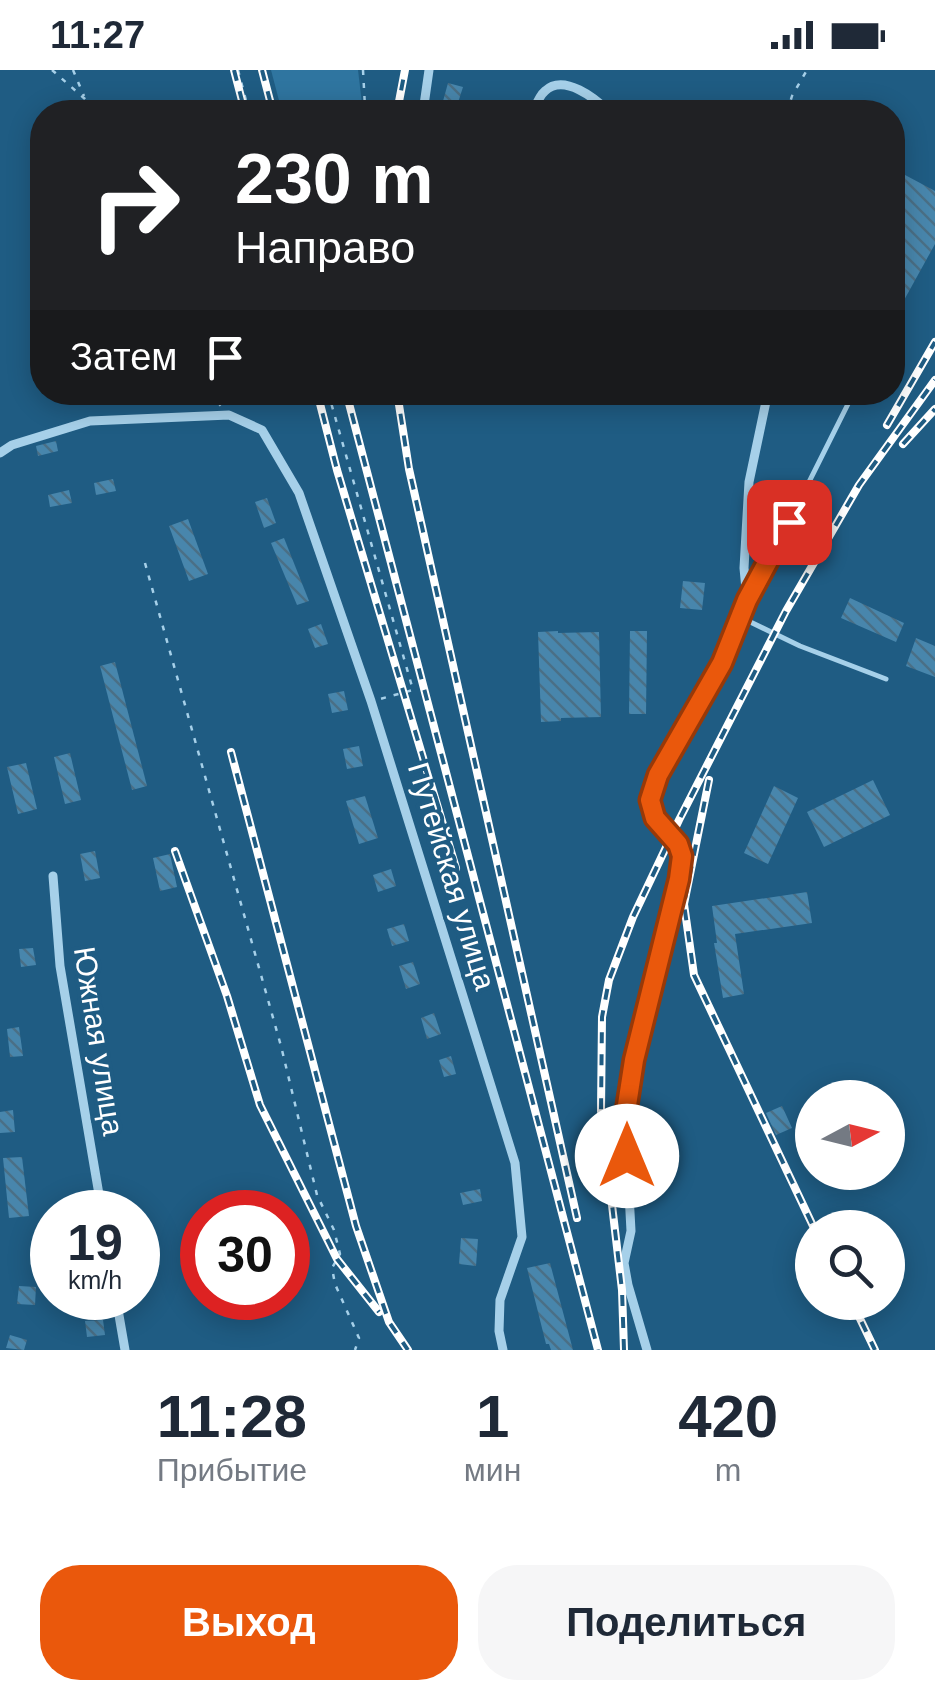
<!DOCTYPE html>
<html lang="ru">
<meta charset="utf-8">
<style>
:root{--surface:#fff;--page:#f6f6f7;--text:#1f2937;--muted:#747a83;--accent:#ea580c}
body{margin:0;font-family:Arial,sans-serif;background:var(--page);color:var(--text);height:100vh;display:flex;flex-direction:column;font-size:38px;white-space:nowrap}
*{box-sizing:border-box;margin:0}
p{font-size:32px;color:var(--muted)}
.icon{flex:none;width:55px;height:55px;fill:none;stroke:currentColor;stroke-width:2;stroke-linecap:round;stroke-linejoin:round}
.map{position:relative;height:1280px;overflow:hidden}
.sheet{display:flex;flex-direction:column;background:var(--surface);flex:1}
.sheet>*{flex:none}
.guide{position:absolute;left:30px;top:30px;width:875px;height:305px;border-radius:40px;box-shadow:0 5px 25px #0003;background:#202124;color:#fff;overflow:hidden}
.needle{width:65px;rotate:83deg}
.buttons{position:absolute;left:795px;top:1010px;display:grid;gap:20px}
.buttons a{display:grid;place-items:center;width:110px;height:110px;border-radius:50%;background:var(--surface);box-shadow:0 5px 25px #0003;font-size:50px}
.speed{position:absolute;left:30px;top:1120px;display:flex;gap:20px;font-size:50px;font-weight:700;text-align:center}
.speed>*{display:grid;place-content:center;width:130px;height:130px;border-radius:50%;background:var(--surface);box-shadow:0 5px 25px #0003;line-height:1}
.speed small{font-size:25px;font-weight:400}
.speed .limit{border:15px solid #d22;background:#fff;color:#111}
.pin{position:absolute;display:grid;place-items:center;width:85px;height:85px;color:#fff;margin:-42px;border-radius:20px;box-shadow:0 5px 15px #0006}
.me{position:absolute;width:110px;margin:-55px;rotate:0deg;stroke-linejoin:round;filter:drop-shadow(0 0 8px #0008)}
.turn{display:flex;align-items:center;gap:35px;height:210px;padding:0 40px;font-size:45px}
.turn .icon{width:130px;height:130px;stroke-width:2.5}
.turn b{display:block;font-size:70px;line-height:85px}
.then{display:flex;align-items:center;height:95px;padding:0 40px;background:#0003;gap:20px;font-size:38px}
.eta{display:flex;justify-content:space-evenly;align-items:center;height:170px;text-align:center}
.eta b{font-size:60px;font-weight:800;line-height:70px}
.cta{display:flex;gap:20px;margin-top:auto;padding:20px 40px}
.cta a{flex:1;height:115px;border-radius:40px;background:var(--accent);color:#fff;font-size:40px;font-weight:800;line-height:115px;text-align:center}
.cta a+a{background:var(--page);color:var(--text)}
.status{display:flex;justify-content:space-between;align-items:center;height:70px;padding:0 50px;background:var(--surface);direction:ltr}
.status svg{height:28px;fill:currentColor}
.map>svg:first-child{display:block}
</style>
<div class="status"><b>11:27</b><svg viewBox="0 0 49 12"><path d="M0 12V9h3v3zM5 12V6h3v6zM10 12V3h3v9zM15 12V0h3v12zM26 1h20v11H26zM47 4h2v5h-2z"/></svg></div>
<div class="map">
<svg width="935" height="1280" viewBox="0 0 935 1280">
<defs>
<pattern id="building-back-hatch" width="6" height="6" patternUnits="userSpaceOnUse" patternTransform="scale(2.5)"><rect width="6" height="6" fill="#4886ac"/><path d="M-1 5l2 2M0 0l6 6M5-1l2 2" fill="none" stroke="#4a6f86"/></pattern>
</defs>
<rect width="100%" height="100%" fill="#1f5c83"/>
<polygon fill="#2f75a0" points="271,0 358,0 363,42 282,42"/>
<g fill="url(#building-back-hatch)">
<polygon points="448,13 463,17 455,42 440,42"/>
<polygon points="892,98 935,121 935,174 892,252"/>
<polygon points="56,371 58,381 38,386 36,376"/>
<polygon points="113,409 116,421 96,425 94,413"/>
<polygon points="69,420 72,433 50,437 48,425"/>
<polygon points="267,428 276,453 264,458 255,432"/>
<polygon points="188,449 208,504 189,511 169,456"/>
<polygon points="284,468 309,531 297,535 271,473"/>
<polygon points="683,511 705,513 702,540 680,538"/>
<polygon points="850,528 904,553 896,572 841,548"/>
<polygon points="321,554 328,574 315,578 308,559"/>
<polygon points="558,561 558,563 599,562 601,647 561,648 561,651 541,652 538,562"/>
<polygon points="630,561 647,561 646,644 629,644"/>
<polygon points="916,568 935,576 935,607 906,596"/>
<polygon points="115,592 147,716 132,720 100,596"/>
<polygon points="344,621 348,640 332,643 328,624"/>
<polygon points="359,676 363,696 347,699 343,679"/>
<polygon points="70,683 81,730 65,734 54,687"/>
<polygon points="26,693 37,739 18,744 7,697"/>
<polygon points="873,710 890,745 824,777 807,742"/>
<polygon points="774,716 798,728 768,794 744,783"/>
<polygon points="365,726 378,768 359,774 346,731"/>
<polygon points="95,781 100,808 85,811 80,784"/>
<polygon points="170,784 177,817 160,821 153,788"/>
<polygon points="391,799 396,816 378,822 373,805"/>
<polygon points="807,822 812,853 735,864 744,924 723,928 714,873 717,873 712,836"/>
<polygon points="404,854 409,871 392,876 387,859"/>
<polygon points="33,878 36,895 21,897 19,879"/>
<polygon points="413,892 420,914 406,919 399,896"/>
<polygon points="434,943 441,964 427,969 421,948"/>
<polygon points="19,957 23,986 10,987 7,959"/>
<polygon points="451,986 456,1004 444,1007 439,990"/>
<polygon points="782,1036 792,1058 776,1065 766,1043"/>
<polygon points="13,1040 15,1062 0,1063 0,1042"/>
<polygon points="22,1087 29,1146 9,1148 3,1088"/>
<polygon points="480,1119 482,1131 463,1135 460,1123"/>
<polygon points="461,1168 478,1169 476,1196 459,1194"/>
<polygon points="550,1193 573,1280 551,1280 549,1274 546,1274 527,1198"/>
<polygon points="19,1216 36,1217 35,1235 17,1234"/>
<polygon points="103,1250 105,1265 87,1267 85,1251"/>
<polygon points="10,1265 27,1270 24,1280 6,1278"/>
</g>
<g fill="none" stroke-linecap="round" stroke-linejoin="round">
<g stroke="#a6d0e9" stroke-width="2.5" stroke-dasharray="5 8" stroke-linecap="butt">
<polyline points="52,0 85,29 94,42"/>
<polyline points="73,0 84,26"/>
<polyline points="238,0 249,42"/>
<polyline points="363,0 365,37 368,42"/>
<polyline points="787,42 792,26 807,0"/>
<polyline points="209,322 221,336"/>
<polyline points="328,322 413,620 380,629"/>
<polyline points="145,493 281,976 317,1125 334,1160 340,1184 332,1198 335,1214 359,1268 355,1280"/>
</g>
<g stroke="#a6d0e9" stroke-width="5">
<polyline points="748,527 789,452 854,322"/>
<polyline points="740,547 800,576 886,609"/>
</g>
<g stroke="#a6d0e9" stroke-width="9">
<polyline points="423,42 429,0"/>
<path d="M 533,42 C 536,35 539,26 545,21 C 564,3 596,29 609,42"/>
<polyline points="0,383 12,375 90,351 229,345 262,360 299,423 371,631 515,1093 522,1167 500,1230 499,1261 503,1280"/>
<polyline points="53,806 60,896 102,1142"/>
<polyline points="116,1228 125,1280"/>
<polyline points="647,1280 628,1215 624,1193 631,1161 625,1048 634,990 679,809 682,786 678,774 655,748 650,730 659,705 722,593 747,530 744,498 749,412 768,322"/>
</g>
<g stroke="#fff" stroke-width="8">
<g id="rail">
<polyline points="234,0 245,42"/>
<polyline points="262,0 273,42"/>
<polyline points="397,42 405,0"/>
<polyline points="317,322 337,400 456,798"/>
<polyline points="346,322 598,1280"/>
<polyline points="397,322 409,399 577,1148"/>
<polyline points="887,355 935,272"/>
<polyline points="903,374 935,339"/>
<polyline points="231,682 356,1156 389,1252 408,1280"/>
<polyline points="709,710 684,834 694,905 814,1158"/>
<polyline points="175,781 227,926 260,1035 337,1189 379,1242"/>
<polyline points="852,1232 875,1280"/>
<polyline points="624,1280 622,1220 601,1041 602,947 609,910 633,847 679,750 786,541 859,415 935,310"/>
</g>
</g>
<use href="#rail" stroke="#1f5c83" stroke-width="4" stroke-dasharray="11" stroke-linecap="butt"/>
</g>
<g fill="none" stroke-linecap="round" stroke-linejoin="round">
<g stroke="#983908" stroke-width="25">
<polyline id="route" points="627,1086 625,1048 634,990 679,809 682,786 678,774 655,748 650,730 658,705 722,593 747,530 789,452"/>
</g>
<use href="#route" stroke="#ea580c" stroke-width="18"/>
</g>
<g text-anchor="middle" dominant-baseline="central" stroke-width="8" stroke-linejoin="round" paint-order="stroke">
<g font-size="30" fill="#fff" stroke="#1f5c83">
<text transform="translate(452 806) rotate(73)">Путейская улица</text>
<text transform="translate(99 971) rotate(81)">Южная улица</text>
</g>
</g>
</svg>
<div class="buttons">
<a><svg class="needle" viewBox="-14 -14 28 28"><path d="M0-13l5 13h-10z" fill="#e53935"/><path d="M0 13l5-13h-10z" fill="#747a83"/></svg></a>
<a><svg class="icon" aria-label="search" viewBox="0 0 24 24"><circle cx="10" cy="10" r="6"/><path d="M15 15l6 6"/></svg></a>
</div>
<div class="speed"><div>19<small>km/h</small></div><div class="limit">30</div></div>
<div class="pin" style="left:789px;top:452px;background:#d93025"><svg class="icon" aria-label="arrive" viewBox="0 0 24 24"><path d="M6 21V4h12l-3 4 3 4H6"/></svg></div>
<svg class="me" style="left:627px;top:1086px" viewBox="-20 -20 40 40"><circle r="19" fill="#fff"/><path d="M0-13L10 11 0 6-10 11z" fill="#ea580c"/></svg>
<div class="guide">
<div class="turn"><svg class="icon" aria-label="right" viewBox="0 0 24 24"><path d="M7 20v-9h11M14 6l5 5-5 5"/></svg><div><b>230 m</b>Направо</div></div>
<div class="then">Затем<svg class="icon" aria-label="arrive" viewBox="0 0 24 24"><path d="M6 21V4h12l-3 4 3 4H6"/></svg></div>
</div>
</div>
<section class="sheet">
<div class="eta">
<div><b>11:28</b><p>Прибытие</p></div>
<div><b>1</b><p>мин</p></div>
<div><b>420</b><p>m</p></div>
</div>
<div class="cta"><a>Выход</a><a>Поделиться</a></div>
</section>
